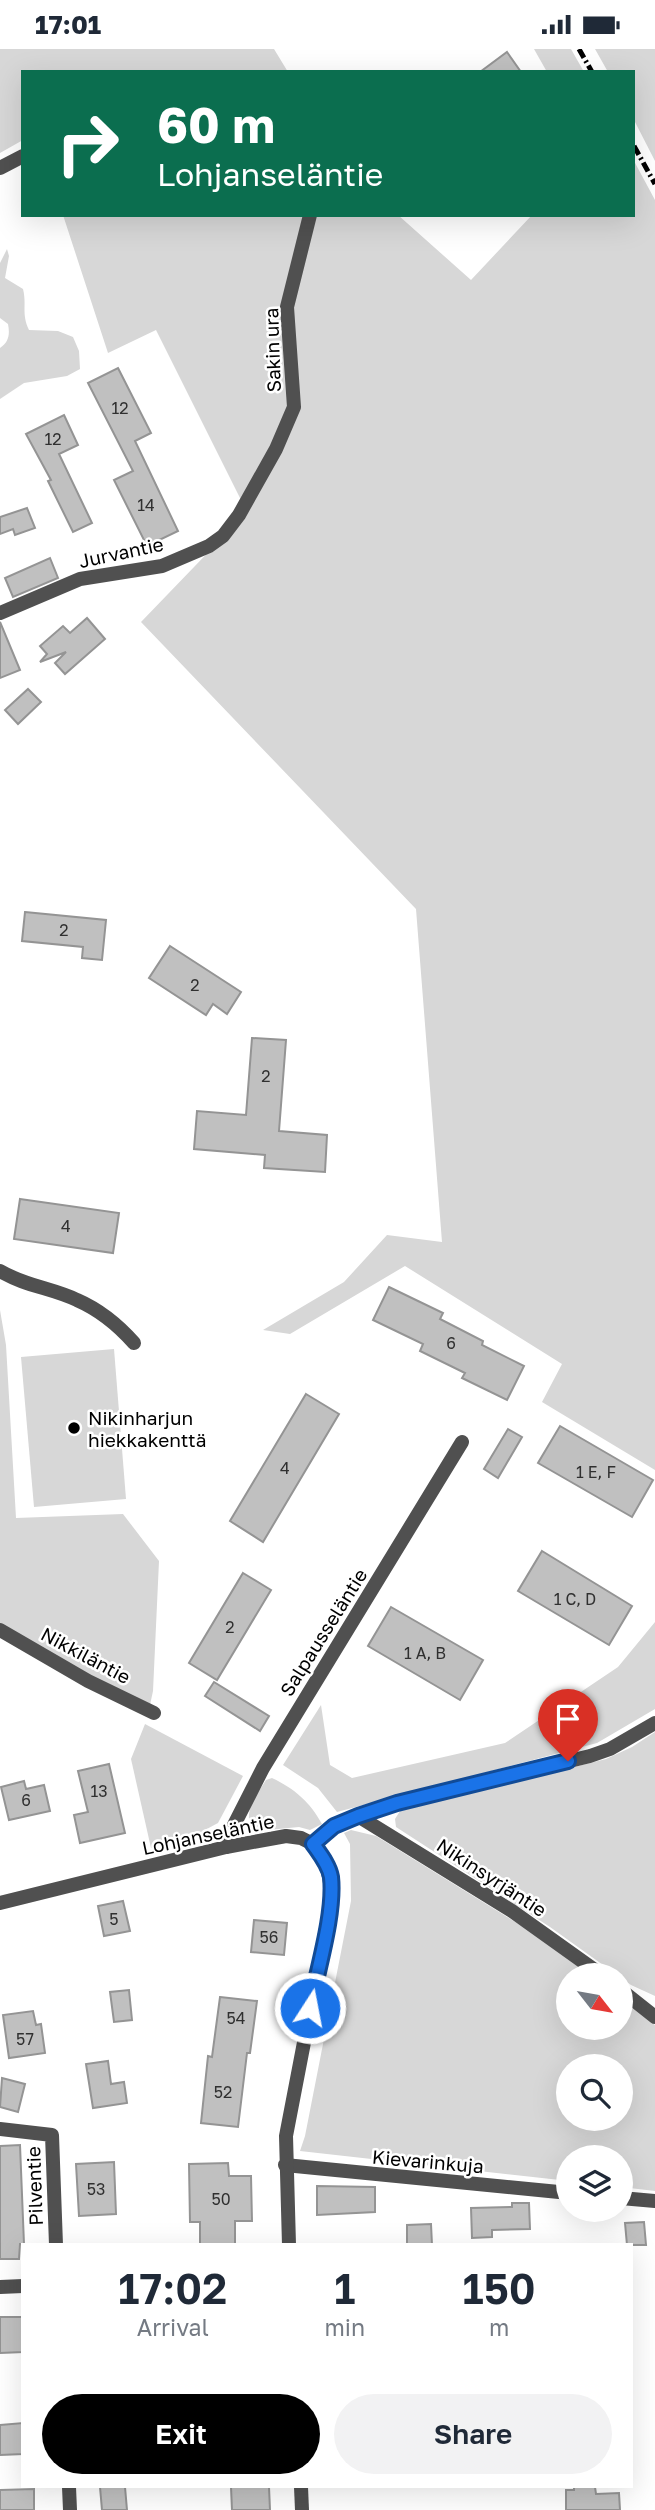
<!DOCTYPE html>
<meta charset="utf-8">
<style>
:root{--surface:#fff;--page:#f2f2f3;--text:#1f2937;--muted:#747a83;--accent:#000}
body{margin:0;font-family:"Golos Text",sans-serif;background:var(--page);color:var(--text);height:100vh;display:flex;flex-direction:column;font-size:26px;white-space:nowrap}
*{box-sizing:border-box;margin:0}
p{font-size:23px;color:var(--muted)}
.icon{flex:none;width:38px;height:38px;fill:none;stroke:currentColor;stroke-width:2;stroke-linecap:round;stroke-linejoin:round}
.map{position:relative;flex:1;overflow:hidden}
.details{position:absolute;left:21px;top:2194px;width:612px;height:245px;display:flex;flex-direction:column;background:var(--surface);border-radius:0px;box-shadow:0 7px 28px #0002}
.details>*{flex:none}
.top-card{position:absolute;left:21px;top:21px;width:614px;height:147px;border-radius:0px;box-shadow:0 7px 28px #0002;background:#0b6e4f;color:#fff;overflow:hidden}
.needle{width:46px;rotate:121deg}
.fabs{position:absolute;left:556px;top:1914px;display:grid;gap:14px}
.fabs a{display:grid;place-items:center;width:77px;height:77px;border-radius:50%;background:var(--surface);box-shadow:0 7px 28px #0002;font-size:35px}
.pin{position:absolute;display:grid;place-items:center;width:60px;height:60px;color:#fff;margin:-72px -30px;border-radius:50% 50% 50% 0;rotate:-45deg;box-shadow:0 0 7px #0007}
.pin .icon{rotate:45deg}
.me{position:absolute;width:77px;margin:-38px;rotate:11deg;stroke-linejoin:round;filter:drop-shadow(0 0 5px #0008)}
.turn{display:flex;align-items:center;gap:24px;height:147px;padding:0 21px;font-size:32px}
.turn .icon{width:91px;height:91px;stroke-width:2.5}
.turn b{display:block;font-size:49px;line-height:60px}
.eta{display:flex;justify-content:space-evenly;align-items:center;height:119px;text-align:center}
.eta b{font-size:42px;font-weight:600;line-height:49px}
.primary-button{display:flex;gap:14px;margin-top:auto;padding:14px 21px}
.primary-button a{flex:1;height:80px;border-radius:42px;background:var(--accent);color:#fff;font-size:28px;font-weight:600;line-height:80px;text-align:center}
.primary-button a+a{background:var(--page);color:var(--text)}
.status{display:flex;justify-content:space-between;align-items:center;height:49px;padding:0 35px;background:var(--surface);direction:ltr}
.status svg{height:19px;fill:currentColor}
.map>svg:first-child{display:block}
</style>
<div class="status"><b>17:01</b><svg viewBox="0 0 49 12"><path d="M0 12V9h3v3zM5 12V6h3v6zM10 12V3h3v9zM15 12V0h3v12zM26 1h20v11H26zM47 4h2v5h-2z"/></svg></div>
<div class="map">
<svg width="655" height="2461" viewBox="0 0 655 2461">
<rect width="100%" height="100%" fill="#fff"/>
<g fill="#d7d7d7" fill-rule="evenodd">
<polygon points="0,0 274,0 288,23 23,23 23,91 0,104"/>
<polygon points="534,0 571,0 584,23 547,23"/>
<polygon points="595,0 655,0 655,112 634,71 634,23 608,23"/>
<polygon points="634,112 655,151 655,1421 542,1353 562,1315 405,1217 290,1285 263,1281 344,1233 387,1186 442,1193 416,860 141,573 247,463 156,281 108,304 63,166 398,166 471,231 532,166 634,166"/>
<path d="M 7,200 L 9,207 L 5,229 L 23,240 C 27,256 21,264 29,281 L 58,282 L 73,288 L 79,302 L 80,320 L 67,327 L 24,334 L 0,350 L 0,299 C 9,293 10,285 8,275 L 0,269 L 0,214 Z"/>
<polygon points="0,1261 6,1296 16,1469 123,1465 159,1512 153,1642 150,1656 91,1627 0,1575"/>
<polygon points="114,1300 126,1450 34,1458 21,1308"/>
<polygon points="655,1573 655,1660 597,1694 337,1763 318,1739 283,1716 321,1656 330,1716 352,1729 505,1694 618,1618"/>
<polygon points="145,1675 243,1727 218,1774 190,1789 151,1799 131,1710"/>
<polygon points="655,1683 655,1947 631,1936 550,1878 396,1778 395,1770 400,1762 606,1710 632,1698"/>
<path d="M 272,1729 C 295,1740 310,1753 322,1775 L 310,1781 L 299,1778 L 257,1782 L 251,1780 C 244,1760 256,1747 266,1731 Z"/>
<path d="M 351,1781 L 376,1787 L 530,1882 L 592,1927 L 569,1927 L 569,1979 L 621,1979 L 621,1948 L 655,1976 L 655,2142 L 621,2138 L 621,2109 L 569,2109 L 569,2132 L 300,2102 L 305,2087 L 351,1852 L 350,1795 L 344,1784 ZM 569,2018 L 621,2018 L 621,2070 L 569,2070 Z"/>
</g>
<g fill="#c0c0c0" stroke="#949494" stroke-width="2">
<polygon points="507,3 521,23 480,23"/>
<polygon points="118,319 151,384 135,392 178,482 147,497 114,431 133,422 88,334"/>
<polygon points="64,366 78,396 59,405 92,474 73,483 48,432 51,431 26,385"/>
<polygon points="27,459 35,479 15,486 13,480 0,485 0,468"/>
<polygon points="50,509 58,529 13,548 5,529"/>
<polygon points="87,569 105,590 65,625 55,614 66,603 40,613 47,605 40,597 63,577 70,584"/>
<polygon points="0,573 20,621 0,629"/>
<polygon points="28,640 41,653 18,675 5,661"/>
<polygon points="25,863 106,871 102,911 82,909 83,898 22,892"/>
<polygon points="170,897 241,943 227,965 213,955 206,966 149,929"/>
<polygon points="252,989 286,991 279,1082 327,1086 325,1123 264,1119 265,1106 194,1100 197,1062 246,1066"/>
<polygon points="20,1150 119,1164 113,1204 14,1190"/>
<polygon points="389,1238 443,1264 440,1270 483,1292 482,1296 524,1317 507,1351 462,1329 465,1324 420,1302 423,1295 373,1271"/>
<polygon points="306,1345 339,1365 263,1493 230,1472"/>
<polygon points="560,1377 653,1431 632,1468 538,1414"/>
<polygon points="508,1380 522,1388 498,1429 484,1420"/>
<polygon points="542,1502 632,1557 609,1596 518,1542"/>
<polygon points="243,1524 271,1541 217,1631 189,1614"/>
<polygon points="391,1558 483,1611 460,1651 368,1597"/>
<polygon points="214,1633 269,1667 260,1682 205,1647"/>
<polygon points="109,1715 125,1784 80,1794 74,1766 88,1763 78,1722"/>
<polygon points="24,1732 26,1740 44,1736 50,1762 9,1771 1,1738"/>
<polygon points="123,1852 130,1882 104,1887 98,1857"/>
<polygon points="254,1871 287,1874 284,1906 251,1903"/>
<polygon points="129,1941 132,1971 114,1973 110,1943"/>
<polygon points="220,1948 257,1952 250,2004 247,2004 238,2078 201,2074 208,2007 212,2008"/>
<polygon points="33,1962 36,1976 41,1975 45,2004 9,2009 3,1966"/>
<polygon points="108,2012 111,2035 124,2033 127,2054 93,2059 86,2015"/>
<polygon points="2,2029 25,2035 18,2063 0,2058"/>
<polygon points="20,2096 24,2195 20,2195 19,2210 0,2210 0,2097"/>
<polygon points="114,2113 116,2165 79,2167 76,2115"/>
<polygon points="228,2114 229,2127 251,2127 252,2172 235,2172 235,2196 200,2196 200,2173 190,2173 189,2115"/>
<polygon points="317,2137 375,2138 375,2163 317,2166"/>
<polygon points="512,2154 529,2154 530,2180 492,2181 492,2188 472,2189 471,2159 512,2158"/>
<polygon points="644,2173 646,2196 627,2196 625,2174"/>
<polygon points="431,2175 432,2196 407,2196 407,2176"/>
<polygon points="0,2268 23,2268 23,2303 0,2304"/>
<polygon points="23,2374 23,2405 0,2406 0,2376"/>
<polygon points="100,2438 125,2438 127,2461 102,2461"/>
<polygon points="231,2438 269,2438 270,2461 232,2461"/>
<polygon points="574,2438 595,2438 596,2445 619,2444 620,2461 566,2461 566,2441 574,2441"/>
<polygon points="34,2440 34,2461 0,2461 0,2441"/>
</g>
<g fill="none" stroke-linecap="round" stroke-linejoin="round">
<g stroke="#505050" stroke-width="14">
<polyline points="0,119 23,107"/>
<polyline points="0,564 80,530 162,517 209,497 223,487 239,466 276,400 294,358 287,258 310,166"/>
<path d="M 0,1222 C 25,1237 52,1239 77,1251 C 100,1261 118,1276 134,1294"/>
<polyline points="0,1581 88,1632 154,1664"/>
<polyline points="358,1767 512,1862 603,1927"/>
<polyline points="226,1798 234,1776 263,1719 462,1393"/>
<polyline points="0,1854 226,1798 286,1787 301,1789 313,1795 333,1778 397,1754 590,1707 610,1700 655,1674"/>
<polyline points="621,1941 655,1968"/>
<polyline points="0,2080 52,2086 56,2196"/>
<polyline points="285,2116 569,2144"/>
<polyline points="621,2149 655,2152"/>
<path d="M 289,2196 L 286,2087 L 331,1853 C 331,1828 328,1815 313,1795"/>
<polyline points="0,2238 23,2237"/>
<polyline points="69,2438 70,2461"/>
<polyline points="301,2438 302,2461"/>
</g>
<g stroke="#000" stroke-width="5" stroke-dasharray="10 3.5 2 3.5" stroke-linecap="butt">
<polyline points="579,0 592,23"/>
<polyline points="634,97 655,135"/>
</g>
</g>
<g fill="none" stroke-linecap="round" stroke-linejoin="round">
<g stroke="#114b97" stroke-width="18">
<path id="route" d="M 310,1959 C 317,1922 335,1865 331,1828 C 329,1816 320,1805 313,1795 L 334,1777 L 358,1767 L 397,1754 L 568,1712"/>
</g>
<use href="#route" stroke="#1a73e8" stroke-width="12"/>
</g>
<circle fill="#000" stroke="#fff" stroke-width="2.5" cx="74" cy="1379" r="7"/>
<g text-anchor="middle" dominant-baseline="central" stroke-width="5" stroke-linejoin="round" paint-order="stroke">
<g font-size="16" fill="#303030">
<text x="120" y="359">12</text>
<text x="53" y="390">12</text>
<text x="146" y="456">14</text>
<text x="64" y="881">2</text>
<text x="195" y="936">2</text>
<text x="266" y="1027">2</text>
<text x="66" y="1177">4</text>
<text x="451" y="1294">6</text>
<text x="285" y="1419">4</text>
<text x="596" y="1423">1 E, F</text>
<text x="575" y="1550">1 C, D</text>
<text x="230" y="1578">2</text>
<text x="425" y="1604">1 A, B</text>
<text x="99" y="1742">13</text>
<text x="26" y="1751">6</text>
<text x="114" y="1870">5</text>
<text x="269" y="1888">56</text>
<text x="236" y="1969">54</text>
<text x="25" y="1990">57</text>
<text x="223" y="2043">52</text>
<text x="96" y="2140">53</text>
<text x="221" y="2150">50</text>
</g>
<g font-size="19" fill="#000" stroke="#fff">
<text transform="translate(272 301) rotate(-92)">Sakin ura</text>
<text transform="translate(121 503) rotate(-12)">Jurvantie</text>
<text transform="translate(323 1583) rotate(-58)">Salpausseläntie</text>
<text transform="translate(86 1606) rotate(28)">Nikkiläntie</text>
<text transform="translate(208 1785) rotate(-12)">Lohjanseläntie</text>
<text transform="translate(492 1828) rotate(33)">Nikinsyrjäntie</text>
<text transform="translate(428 2112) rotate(5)">Kievarinkuja</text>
<text transform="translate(34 2137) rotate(-92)">Pilventie</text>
</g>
<g font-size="19" fill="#000" stroke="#fff" text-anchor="start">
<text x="88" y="1368">Nikinharjun<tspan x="88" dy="22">hiekkakenttä</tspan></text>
</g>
</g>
</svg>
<div class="fabs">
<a><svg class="needle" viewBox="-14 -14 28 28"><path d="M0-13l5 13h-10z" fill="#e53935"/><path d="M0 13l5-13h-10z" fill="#747a83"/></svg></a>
<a><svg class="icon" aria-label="search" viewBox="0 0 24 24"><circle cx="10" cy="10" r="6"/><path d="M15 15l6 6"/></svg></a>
<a><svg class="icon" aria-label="layers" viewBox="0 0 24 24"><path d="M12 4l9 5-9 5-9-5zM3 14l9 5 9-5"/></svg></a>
</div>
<div class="pin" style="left:568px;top:1712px;background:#d93025"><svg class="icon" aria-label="arrive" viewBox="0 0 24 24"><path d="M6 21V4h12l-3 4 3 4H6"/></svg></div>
<svg class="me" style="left:310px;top:1959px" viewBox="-20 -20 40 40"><circle r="17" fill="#1a73e8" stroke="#fff" stroke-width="3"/><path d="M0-11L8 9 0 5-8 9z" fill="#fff"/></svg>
<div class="top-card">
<div class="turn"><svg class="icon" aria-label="right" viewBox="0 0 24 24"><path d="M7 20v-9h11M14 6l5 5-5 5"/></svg><div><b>60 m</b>Lohjanseläntie</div></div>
</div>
<section class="details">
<div class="eta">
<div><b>17:02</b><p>Arrival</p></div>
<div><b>1</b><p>min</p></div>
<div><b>150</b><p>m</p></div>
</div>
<div class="primary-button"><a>Exit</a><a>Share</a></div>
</section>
</div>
